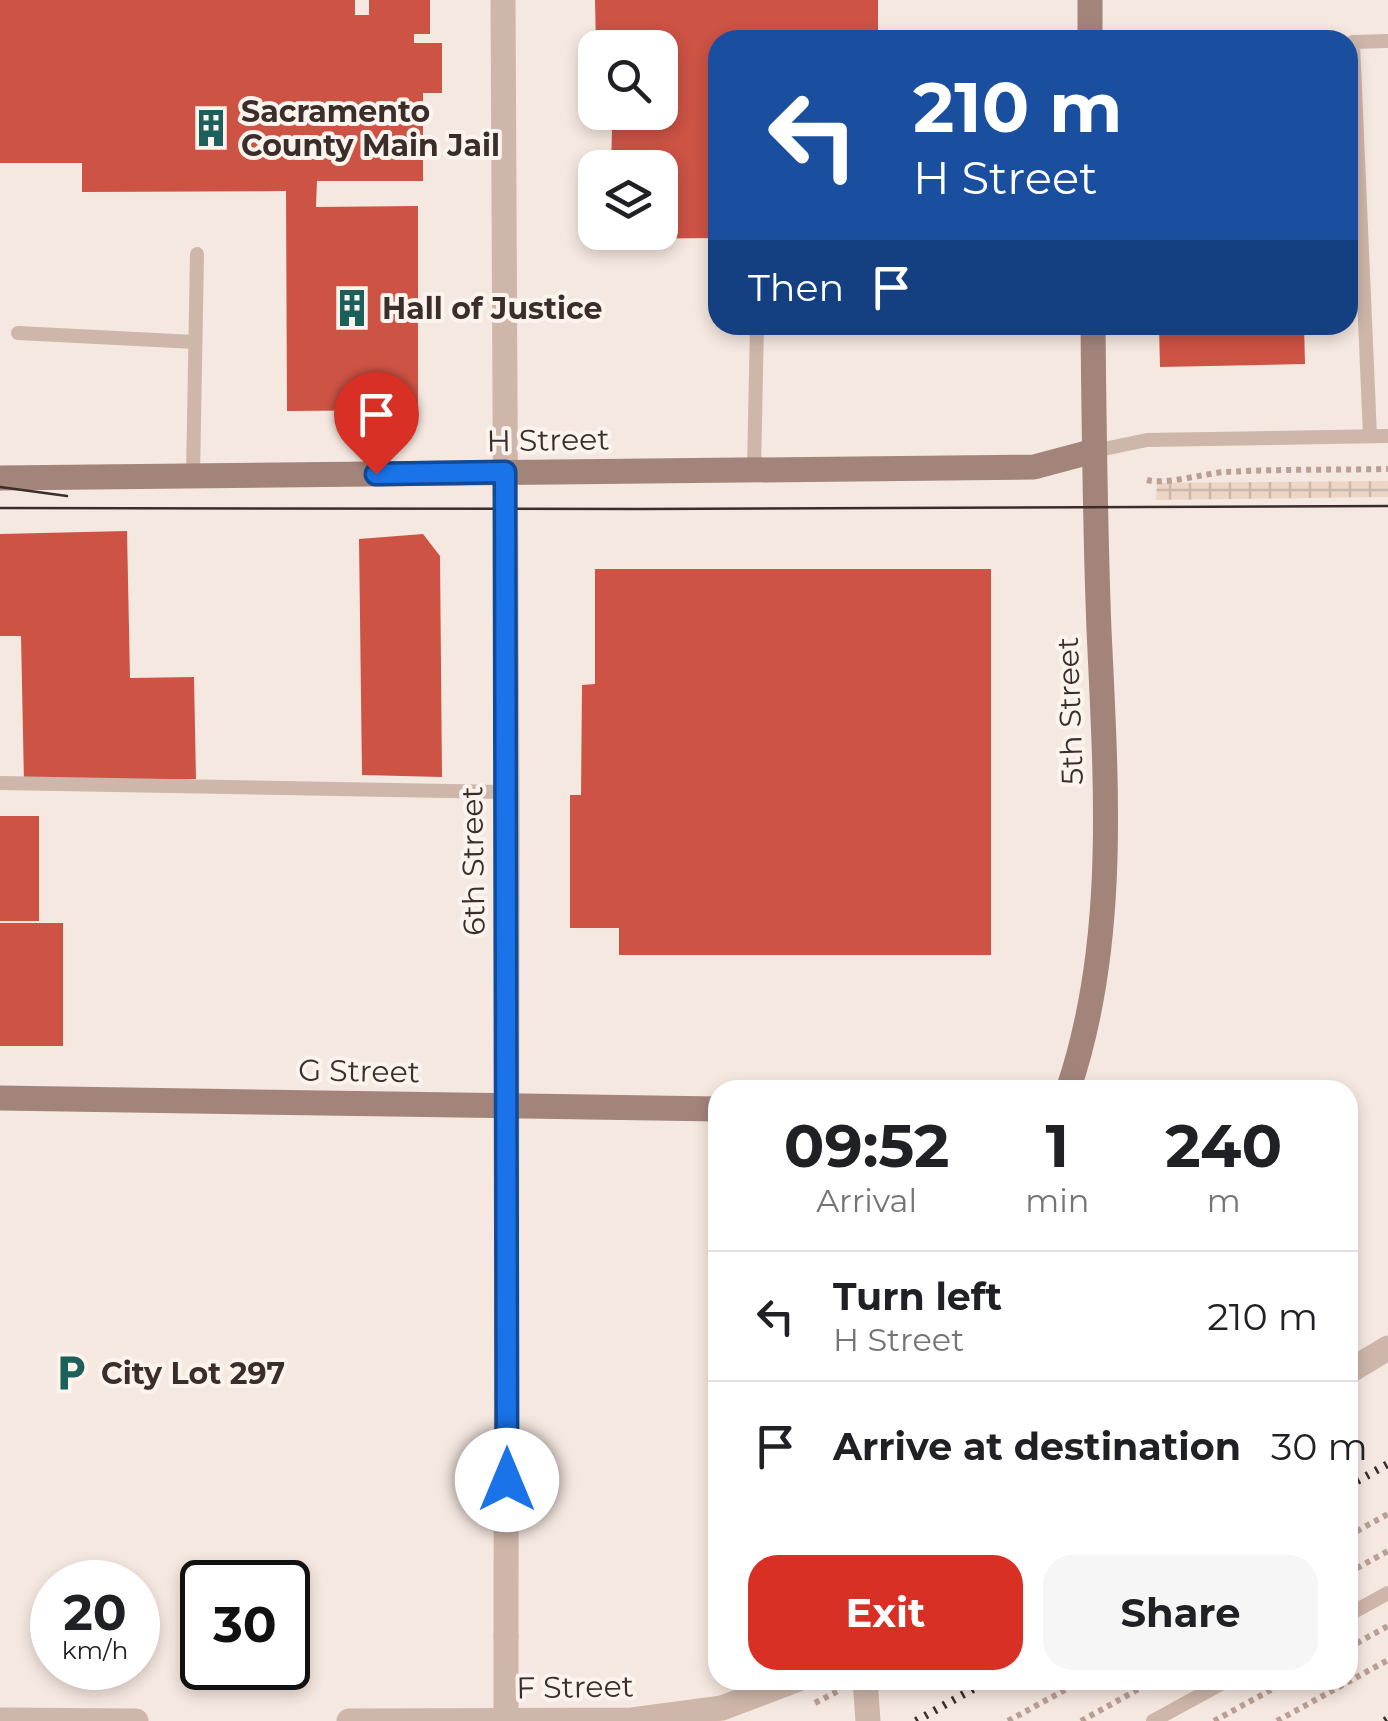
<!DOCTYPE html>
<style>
:root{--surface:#fff;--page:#f6f6f6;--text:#202124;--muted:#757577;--line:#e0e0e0;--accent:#d93025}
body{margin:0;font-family:Montserrat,sans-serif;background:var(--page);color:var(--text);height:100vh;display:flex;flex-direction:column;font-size:38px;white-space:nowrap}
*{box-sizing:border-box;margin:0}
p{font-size:32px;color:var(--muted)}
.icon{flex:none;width:55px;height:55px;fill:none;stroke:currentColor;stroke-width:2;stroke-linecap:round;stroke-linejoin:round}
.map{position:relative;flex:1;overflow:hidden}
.details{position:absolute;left:708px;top:1080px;width:650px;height:610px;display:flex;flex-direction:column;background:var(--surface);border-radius:30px;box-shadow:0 5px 15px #0003}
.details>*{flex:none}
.hud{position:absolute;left:708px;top:30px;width:650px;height:305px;border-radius:30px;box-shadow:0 5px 15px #0003;background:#1a4fa0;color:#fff;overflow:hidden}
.buttons{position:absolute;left:578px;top:30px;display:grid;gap:20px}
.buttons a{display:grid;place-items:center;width:100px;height:100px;border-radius:20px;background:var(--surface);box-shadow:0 5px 15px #0003;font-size:50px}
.speed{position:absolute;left:30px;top:1560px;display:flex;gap:20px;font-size:50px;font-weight:700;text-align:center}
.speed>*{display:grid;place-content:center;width:130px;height:130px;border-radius:50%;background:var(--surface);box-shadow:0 5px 15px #0003;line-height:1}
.speed small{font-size:25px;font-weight:400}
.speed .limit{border:5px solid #111;border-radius:15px;background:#fff;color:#111}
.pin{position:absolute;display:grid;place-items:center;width:85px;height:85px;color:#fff;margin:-102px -42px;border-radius:50% 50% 50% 0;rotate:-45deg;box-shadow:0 0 10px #0007}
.pin .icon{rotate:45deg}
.me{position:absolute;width:110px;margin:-55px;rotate:0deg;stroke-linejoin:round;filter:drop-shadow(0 0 8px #0008)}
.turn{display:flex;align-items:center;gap:35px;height:210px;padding:0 40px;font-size:45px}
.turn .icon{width:130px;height:130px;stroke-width:2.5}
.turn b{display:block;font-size:70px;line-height:85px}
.then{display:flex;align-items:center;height:95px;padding:0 40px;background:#0003;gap:20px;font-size:38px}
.eta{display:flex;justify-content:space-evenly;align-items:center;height:170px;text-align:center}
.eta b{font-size:60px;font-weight:700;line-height:70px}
.action{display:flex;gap:20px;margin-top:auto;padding:20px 40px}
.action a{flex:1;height:115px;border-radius:30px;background:var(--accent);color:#fff;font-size:40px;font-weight:700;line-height:115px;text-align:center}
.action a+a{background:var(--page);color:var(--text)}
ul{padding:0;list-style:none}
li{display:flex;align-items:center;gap:30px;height:130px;padding:0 40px;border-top:2px solid var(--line)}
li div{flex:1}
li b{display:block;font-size:38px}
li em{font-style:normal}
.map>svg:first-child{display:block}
</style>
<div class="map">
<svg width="1388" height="1721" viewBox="0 0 1388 1721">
<defs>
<pattern id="plaza-grid" width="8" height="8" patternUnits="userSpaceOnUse" patternTransform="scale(2.5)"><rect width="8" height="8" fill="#edd6c6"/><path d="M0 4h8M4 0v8" fill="none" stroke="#ccb8aa"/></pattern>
</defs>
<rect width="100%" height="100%" fill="#f5e8e0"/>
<polygon fill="url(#plaza-grid)" points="1388,481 1388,497 1156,500 1157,483"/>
<g fill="#cd5345">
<polygon points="0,0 355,0 355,15 369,15 369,0 430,0 430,34 414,34 414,43 442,43 442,93 423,93 423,181 317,181 316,207 418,206 418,410 287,411 286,191 82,192 82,163 0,163"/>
<polygon points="595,0 878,0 878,37 718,40 718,238 609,239 609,232 660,232 660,168 611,168 612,129 595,130 596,112 660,112 660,48 596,48"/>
<polygon points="1159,325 1304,325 1305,364 1160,367"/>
<polygon points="127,531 130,678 194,677 196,779 24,783 21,636 0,636 0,534"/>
<polygon points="423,534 440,556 442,777 362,775 359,539"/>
<polygon points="595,569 991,569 991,955 619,955 619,928 570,928 570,795 581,795 582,685 595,684"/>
<rect x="0" y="816" width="39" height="105"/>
<rect x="0" y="923" width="63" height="123"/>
</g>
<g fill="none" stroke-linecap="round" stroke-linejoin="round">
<g stroke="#ba9f94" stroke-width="6" stroke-dasharray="5 5" stroke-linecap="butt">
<path d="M 1147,480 C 1164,485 1203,474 1224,472 C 1278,469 1333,470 1388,469"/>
<polyline points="1348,1536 1388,1514"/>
<polyline points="1348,1573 1388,1551"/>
<polyline points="1348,1648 1388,1626"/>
<polyline points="815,1703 840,1690"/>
<polyline points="1008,1721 1083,1680"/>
<polyline points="1081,1721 1155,1680"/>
<polyline points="1214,1721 1289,1680"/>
<polyline points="1277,1721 1388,1660"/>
</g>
<g stroke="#ceb6aa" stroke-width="14">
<polyline points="18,333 195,342"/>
<polyline points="1370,436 1353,42 1388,41"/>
<polyline points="1094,451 1147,440 1388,436"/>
<polyline points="754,469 757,325"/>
<polyline points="193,476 197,254"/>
<polyline points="0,783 504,792"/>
<polyline points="1348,1615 1388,1593"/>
<polyline points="1153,1721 1228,1680"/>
</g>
<g stroke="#ceb6aa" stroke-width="25">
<path d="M 503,0 C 506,546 510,1091 506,1637"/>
<polyline points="1348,1372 1388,1348"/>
<polyline points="865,1680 868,1721"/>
<polyline points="0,1720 136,1721"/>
<polyline points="349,1721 632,1720 722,1708 796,1680"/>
</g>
<g stroke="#a2847b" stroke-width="25">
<polyline points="1090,0 1090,40"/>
<polyline points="0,478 1034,467 1094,451"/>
<path d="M 1068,1090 C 1118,943 1106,782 1099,630 C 1095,528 1094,427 1093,325"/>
<polyline points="0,1098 718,1109"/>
</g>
<g stroke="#3b2d2a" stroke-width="2.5">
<polyline points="0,487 67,496"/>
<polyline points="0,508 641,509 1388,506"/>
</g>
<g stroke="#3b2d2a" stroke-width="8" stroke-dasharray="2.5 8" stroke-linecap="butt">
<polyline points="1348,1486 1388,1464"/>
<polyline points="916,1721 989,1680"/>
<polyline points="1385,1721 1388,1719"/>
</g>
<polyline stroke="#ceb6aa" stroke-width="25" points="506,1637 506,1721"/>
</g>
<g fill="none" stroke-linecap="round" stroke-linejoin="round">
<g stroke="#114b97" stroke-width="25">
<polyline id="route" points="376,474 505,472 507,1480"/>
</g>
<use href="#route" stroke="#1a73e8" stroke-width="18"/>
</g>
<defs>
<g id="building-bare" transform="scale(3)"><path d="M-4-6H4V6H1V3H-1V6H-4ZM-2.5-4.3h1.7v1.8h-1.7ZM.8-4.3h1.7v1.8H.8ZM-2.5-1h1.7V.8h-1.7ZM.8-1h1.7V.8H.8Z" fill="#1c605b" stroke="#fbf3ed" stroke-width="2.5" paint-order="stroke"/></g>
<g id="parking-bare" transform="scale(3)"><path d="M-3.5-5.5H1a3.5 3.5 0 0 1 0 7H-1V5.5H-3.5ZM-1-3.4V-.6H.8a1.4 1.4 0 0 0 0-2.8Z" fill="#1c605b" stroke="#fbf3ed" stroke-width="2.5" paint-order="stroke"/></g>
</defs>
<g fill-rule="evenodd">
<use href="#building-bare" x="211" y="128"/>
<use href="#building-bare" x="352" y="308"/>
<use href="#parking-bare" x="71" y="1373"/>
</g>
<g text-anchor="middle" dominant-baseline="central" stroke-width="8" stroke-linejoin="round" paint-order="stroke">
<g font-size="30" font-weight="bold" fill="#3b2d2a" stroke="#fbf3ed" text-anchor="start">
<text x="241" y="111">Sacramento<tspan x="241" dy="34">County Main Jail</tspan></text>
<text x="382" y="308">Hall of Justice</text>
<text x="101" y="1373">City Lot 297</text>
</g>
<g font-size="30" fill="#3b2d2a" stroke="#fbf3ed">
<text transform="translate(548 440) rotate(-1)">H Street</text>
<text transform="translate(1070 711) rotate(-92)">5th Street</text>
<text transform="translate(473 861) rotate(-91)">6th Street</text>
<text transform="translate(359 1071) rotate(1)">G Street</text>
<text transform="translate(575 1687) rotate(-1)">F Street</text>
</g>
</g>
</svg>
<div class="buttons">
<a><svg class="icon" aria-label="search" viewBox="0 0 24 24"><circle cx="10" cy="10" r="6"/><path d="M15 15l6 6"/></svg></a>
<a><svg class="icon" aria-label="layers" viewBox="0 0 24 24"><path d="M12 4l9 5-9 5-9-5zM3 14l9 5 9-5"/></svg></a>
</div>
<div class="speed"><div>20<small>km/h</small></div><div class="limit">30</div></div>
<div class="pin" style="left:376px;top:474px;background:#d93025"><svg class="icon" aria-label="arrive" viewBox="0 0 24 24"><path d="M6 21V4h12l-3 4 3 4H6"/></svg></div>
<svg class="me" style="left:507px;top:1480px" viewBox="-20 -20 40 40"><circle r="19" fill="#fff"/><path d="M0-13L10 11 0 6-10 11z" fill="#1a73e8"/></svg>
<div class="hud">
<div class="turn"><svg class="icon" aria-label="left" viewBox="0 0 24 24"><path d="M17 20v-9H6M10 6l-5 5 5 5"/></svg><div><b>210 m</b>H Street</div></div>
<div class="then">Then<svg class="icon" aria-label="arrive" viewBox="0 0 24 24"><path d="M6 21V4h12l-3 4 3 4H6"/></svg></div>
</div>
<section class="details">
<div class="eta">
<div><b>09:52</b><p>Arrival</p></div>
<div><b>1</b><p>min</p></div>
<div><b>240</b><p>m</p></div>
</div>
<ul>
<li><svg class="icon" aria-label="left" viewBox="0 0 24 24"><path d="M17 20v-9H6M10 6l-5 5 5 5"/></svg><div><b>Turn left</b><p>H Street</p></div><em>210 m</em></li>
<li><svg class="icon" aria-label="arrive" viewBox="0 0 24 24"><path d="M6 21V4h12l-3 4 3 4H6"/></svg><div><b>Arrive at destination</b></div><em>30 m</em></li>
</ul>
<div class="action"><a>Exit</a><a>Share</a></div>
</section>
</div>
